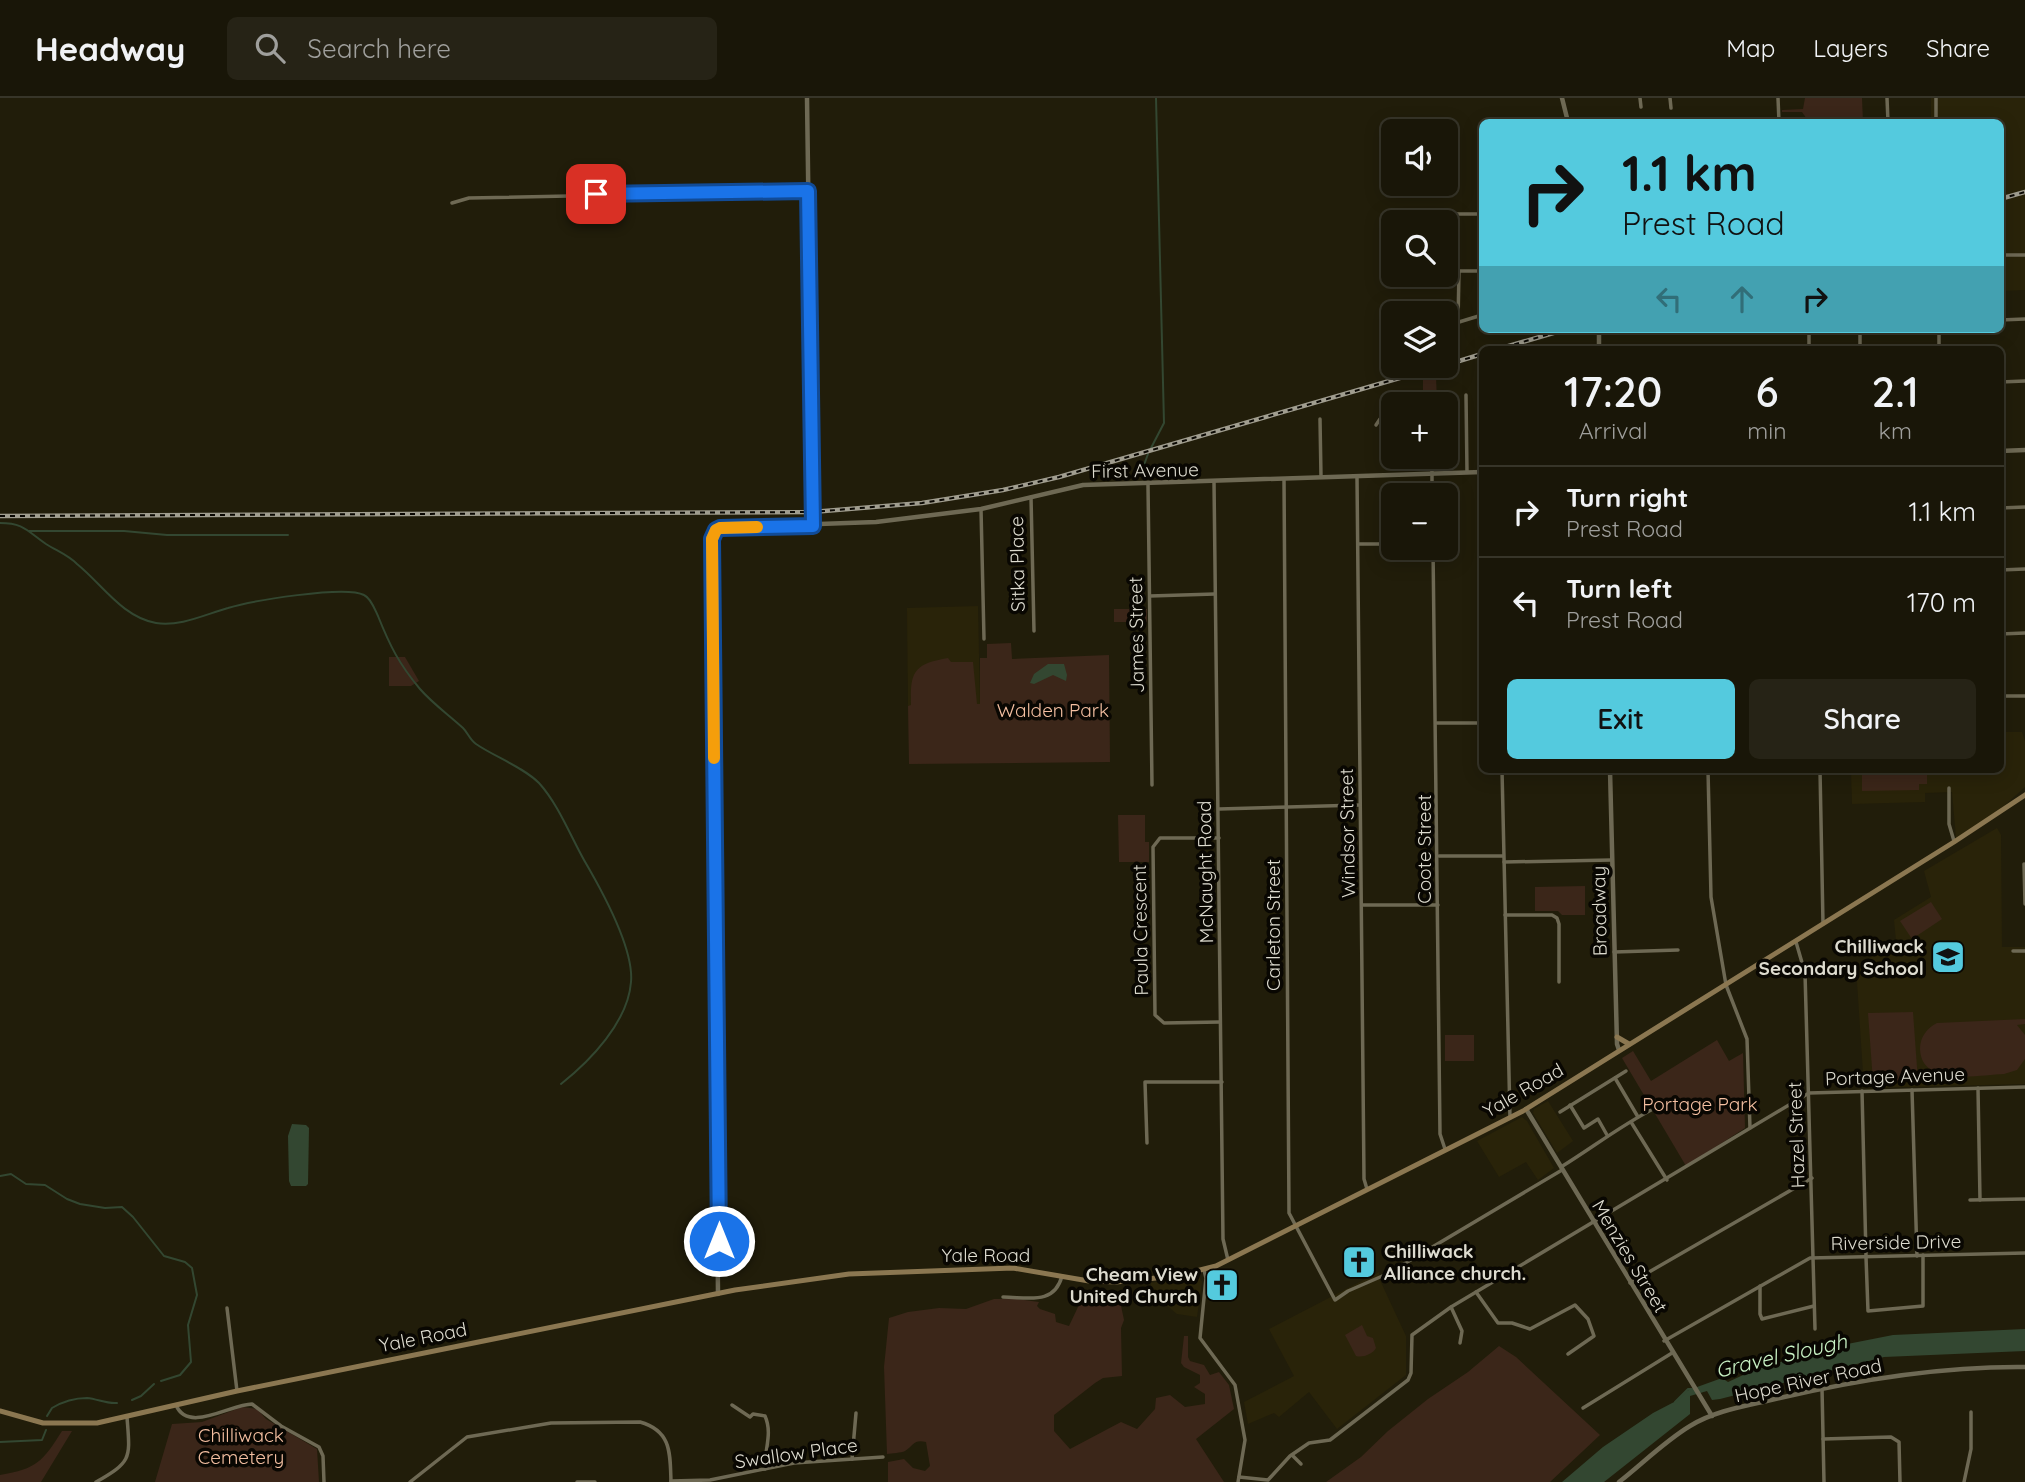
<!DOCTYPE html>
<meta charset="utf-8">
<style>
:root{--surface:#191608;--page:#262316;--text:#f1f3f6;--muted:#9f9f9c;--line:#373529;--accent:#54cade}
body{margin:0;font-family:Quicksand,sans-serif;background:var(--page);color:var(--text);height:100vh;display:flex;flex-direction:column;font-size:26px;white-space:nowrap}
*{box-sizing:border-box;margin:0}
p{font-size:23px;color:var(--muted)}
.icon{flex:none;width:38px;height:38px;fill:none;stroke:currentColor;stroke-width:2;stroke-linecap:round;stroke-linejoin:round}
.map{position:relative;flex:1;overflow:hidden}
.sheet{position:absolute;left:1479px;top:248px;width:525px;height:427px;display:flex;flex-direction:column;background:var(--surface);border-radius:10px;box-shadow:0 4px 18px #0003,0 0 0 2px var(--line)}
.sheet>*{flex:none}
.top-card{position:absolute;left:1479px;top:21px;width:525px;height:214px;border-radius:10px;box-shadow:0 4px 18px #0003,0 0 0 2px var(--line);background:#54cade;color:#111;overflow:hidden}
.tools{position:absolute;left:1381px;top:21px;display:grid;gap:14px}
.tools a{display:grid;place-items:center;width:77px;height:77px;border-radius:10px;background:var(--surface);box-shadow:0 4px 18px #0003,0 0 0 2px var(--line);font-size:35px}
.pin{position:absolute;display:grid;place-items:center;width:60px;height:60px;color:#fff;margin:-30px;border-radius:14px;box-shadow:0 4px 10px #0006}
.me{position:absolute;width:77px;margin:-38px;rotate:0deg;stroke-linejoin:round;filter:drop-shadow(0 0 5px #0008)}
.turn{display:flex;align-items:center;gap:24px;height:147px;padding:0 28px;font-size:32px}
.turn .icon{width:91px;height:91px;stroke-width:2.5}
.turn b{display:block;font-size:49px;line-height:60px}
.lanes{display:flex;align-items:center;height:66px;padding:0 28px;background:#0003;justify-content:center;gap:35px;direction:ltr}
.lanes .off{opacity:.35}
.eta{display:flex;justify-content:space-evenly;align-items:center;height:119px;text-align:center}
.eta b{font-size:42px;font-weight:600;line-height:49px}
.primary-button{display:flex;gap:14px;margin-top:auto;padding:14px 28px}
.primary-button a{flex:1;height:80px;border-radius:10px;background:var(--accent);color:#111;font-size:28px;font-weight:600;line-height:80px;text-align:center}
.primary-button a+a{background:var(--page);color:var(--text)}
ul{padding:0;list-style:none}
li{display:flex;align-items:center;gap:21px;height:91px;padding:0 28px;border-top:2px solid var(--line)}
li div{flex:1}
li b{display:block;font-size:26px}
li em{font-style:normal}
header{display:flex;align-items:center;gap:42px;box-sizing:border-box;height:98px;padding:0 35px;background:var(--surface);border-bottom:2px solid var(--line)}
header strong{font-size:33px}
nav{display:flex;gap:38px;margin-inline-start:auto;font-size:24px}
.search{width:490px;height:63px;background:var(--page);display:flex;align-items:center;gap:18px;box-sizing:border-box;padding:0 24px;border-radius:10px;color:var(--muted);font-size:26px}
.map>svg:first-child{display:block}
</style>
<header>
<strong>Headway</strong>
<div class="search"><svg class="icon" aria-label="search" viewBox="0 0 24 24"><circle cx="10" cy="10" r="6"/><path d="M15 15l6 6"/></svg>Search here</div>
<nav><a>Map</a><a>Layers</a><a>Share</a></nav>
</header>
<div class="map">
<svg width="2025" height="1384" viewBox="0 0 2025 1384">
<rect width="100%" height="100%" fill="#211d0a"/>
<g fill="#292309">
<polygon points="1931,0 2025,0 2025,192 2000,193 2000,24 1931,24"/>
<polygon points="978,508 980,606 908,608 907,510"/>
<polygon points="2000,634 2022,634 2025,643 2025,689 1996,715 1956,740 1952,694 1925,695 1925,704 1852,706 1851,672 2000,672"/>
<polygon points="1997,730 2001,737 2002,849 2025,849 2025,986 1864,990 1856,869 1896,843 1894,822 1931,799 1924,773"/>
<polygon points="1548,1003 1573,1043 1557,1055 1533,1015 1534,1011"/>
<polygon points="1522,1019 1527,1023 1554,1070 1538,1082 1526,1064 1499,1079 1477,1043"/>
<polygon points="1379,1174 1379,1180 1406,1238 1406,1277 1337,1331 1309,1294 1279,1319 1274,1315 1248,1326 1244,1304 1294,1278 1269,1231"/>
<polygon points="1195,1177 1198,1177 1202,1184 1197,1219 1177,1216 1151,1194 1151,1185"/>
</g>
<g fill="#3b2619">
<polygon points="1805,0 1862,0 1863,24 1809,24 1802,14 1782,14 1782,12 1803,11"/>
<polygon points="1436,277 1437,306 1423,306 1423,282"/>
<rect x="1114" y="511" width="33" height="13"/>
<path d="M 1011,545 L 1012,561 L 1109,557 L 1110,664 L 909,666 L 908,608 L 911,607 C 910,573 914,566 948,560 L 951,564 L 973,564 L 977,606 L 980,606 L 980,560 L 987,560 L 987,546 Z"/>
<polygon points="389,559 405,559 419,583 411,588 389,588"/>
<polygon points="1862,672 1937,672 1937,674 1927,674 1927,686 1919,686 1919,692 1862,693"/>
<polygon points="1118,717 1145,717 1145,744 1149,744 1149,764 1119,764"/>
<polygon points="1585,788 1585,817 1562,817 1558,813 1535,813 1535,789"/>
<polygon points="1931,804 1942,821 1912,841 1900,823"/>
<polygon points="1913,914 1918,983 1873,984 1868,915"/>
<path d="M 2025,921 L 2025,926 L 2017,927 L 2025,937 L 2025,961 L 2017,972 L 2004,976 C 1979,977 1921,989 1920,951 C 1920,939 1927,930 1937,925 Z"/>
<rect x="1445" y="937" width="29" height="26"/>
<polygon points="1717,942 1729,963 1743,955 1745,1030 1686,1068 1622,960 1633,953 1651,983"/>
<path d="M 1086,1192 L 1090,1195 L 1119,1198 L 1124,1222 L 1121,1230 L 1122,1278 L 1103,1280 L 1095,1285 L 1054,1317 L 1054,1333 L 1070,1351 L 1121,1324 L 1137,1331 L 1155,1311 L 1156,1300 L 1170,1297 L 1185,1309 L 1205,1306 L 1205,1296 L 1194,1289 L 1200,1285 L 1200,1277 L 1184,1269 L 1181,1265 L 1184,1238 L 1188,1238 L 1188,1259 L 1190,1263 L 1204,1267 L 1210,1277 L 1219,1274 L 1229,1287 L 1234,1311 L 1196,1341 L 1224,1384 L 888,1384 L 888,1364 L 904,1361 L 913,1370 L 925,1373 L 930,1368 L 926,1344 C 914,1341 914,1347 905,1353 C 901,1355 892,1355 887,1356 L 884,1269 L 889,1220 L 908,1214 L 939,1210 L 966,1211 L 994,1201 L 1017,1201 L 1039,1204 L 1037,1208 L 1040,1211 L 1055,1216 L 1056,1224 L 1069,1228 Z"/>
<path d="M 1362,1227 L 1367,1238 L 1373,1240 L 1376,1250 C 1373,1256 1363,1260 1356,1258 L 1345,1237 Z"/>
<polygon points="1499,1248 1516,1259 1600,1337 1550,1384 1326,1384 1361,1359 1388,1333 1428,1301 1468,1274"/>
<polygon points="242,1309 257,1311 266,1321 317,1351 319,1384 155,1384 172,1326 202,1324"/>
<path d="M 62,1333 L 72,1333 L 41,1384 L 0,1384 L 0,1377 C 37,1371 43,1363 62,1333 Z"/>
</g>
<g fill="#334731">
<polygon points="1048,566 1064,566 1067,577 1066,583 1053,577 1034,586 1030,585 1034,576"/>
<polygon points="292,1026 306,1027 309,1030 308,1086 306,1088 291,1088 289,1083 288,1038"/>
<polygon points="2025,1231 2025,1253 1884,1259 1720,1301 1712,1302 1707,1293 1690,1298 1690,1316 1604,1384 1562,1384 1603,1349 1653,1315 1676,1303 1686,1293 1722,1280 1728,1284 1754,1272 1827,1250 1893,1237"/>
</g>
<g fill="none" stroke-linecap="round" stroke-linejoin="round">
<g stroke="#334731" stroke-width="2">
<polyline points="1151,350 1164,325 1156,0"/>
<polyline points="1136,377 1144,367 1148,356"/>
<path d="M 0,425 C 24,425 27,433 46,446 C 57,453 68,457 77,466 C 102,486 122,519 156,525 C 180,529 206,516 228,510 C 251,503 345,487 364,497 C 371,500 375,512 378,518 C 390,548 399,566 420,591 C 433,606 449,617 463,630 C 468,635 470,642 476,646 C 495,659 523,669 539,685 C 558,706 570,737 584,762 C 601,791 634,851 631,884 C 628,924 590,963 561,986"/>
<polyline points="29,433 124,433 167,437 288,437"/>
<polyline points="0,1078 11,1076 26,1086 45,1087 67,1101 80,1106 105,1110 122,1109 133,1119 164,1158 185,1164 192,1170 197,1197 188,1227 191,1264 180,1277 161,1283"/>
<polyline points="132,1302 141,1298 154,1286"/>
<polyline points="1675,1304 1688,1291 1692,1291"/>
<path d="M 47,1318 L 52,1310 C 62,1304 75,1300 87,1300 C 98,1301 106,1306 117,1305"/>
<polyline points="0,1344 42,1342 46,1332"/>
</g>
<g stroke="#6e6954" stroke-width="3.5">
<polyline points="1640,0 1641,9"/>
<polyline points="1670,0 1671,10"/>
<polyline points="1778,0 1779,24"/>
<polyline points="1887,0 1888,24"/>
<polyline points="1936,0 1936,24"/>
<polyline points="1727,22 1727,24"/>
<polyline points="452,105 469,100 808,93"/>
<polyline points="1441,116 1482,116"/>
<polyline points="2000,157 2025,157"/>
<polyline points="2000,222 2025,221"/>
<polyline points="1458,224 1459,173 1482,173"/>
<polyline points="1446,228 1482,217"/>
<polyline points="1809,231 1809,252"/>
<polyline points="1860,231 1860,252"/>
<polyline points="1939,231 1939,252"/>
<polyline points="2000,284 2025,283"/>
<polyline points="1466,297 1467,374"/>
<polyline points="1320,321 1321,379"/>
<polyline points="1376,327 1380,321 1393,321"/>
<polyline points="1432,359 1432,397"/>
<polyline points="1357,379 1364,1081 1367,1091"/>
<polyline points="1284,381 1289,1115 1335,1202 1348,1193 1387,1176 1562,1072"/>
<polyline points="1214,384 1223,1141 1228,1162"/>
<polyline points="1148,387 1152,687"/>
<polyline points="1031,399 1034,533"/>
<polyline points="2000,410 2025,409"/>
<polyline points="981,411 984,541"/>
<polyline points="1358,446 1380,446 1386,441"/>
<polyline points="1433,450 1440,1036 1445,1051"/>
<polyline points="2000,472 2025,471"/>
<polyline points="1150,498 1215,496"/>
<polyline points="2000,536 2025,535"/>
<polyline points="2000,598 2025,598"/>
<polyline points="1437,625 1482,625"/>
<polyline points="1502,672 1510,1020"/>
<polyline points="1708,672 1711,799 1726,887 1747,941 1750,1030"/>
<polyline points="1820,672 1823,826"/>
<polyline points="1949,690 1949,726 1954,743"/>
<polyline points="1219,711 1360,707"/>
<polyline points="1219,740 1160,740 1153,749 1155,917 1164,925 1220,924"/>
<polyline points="1439,758 1503,758"/>
<polyline points="1504,764 1612,762"/>
<polyline points="2024,766 2025,806"/>
<polyline points="1363,807 1438,807"/>
<polyline points="1505,817 1552,817 1557,820 1559,826 1559,884"/>
<polyline points="1796,844 1805,875 1815,1231"/>
<polyline points="2013,853 2025,853"/>
<polyline points="1614,854 1678,852"/>
<polyline points="1615,980 1638,1019"/>
<polyline points="1978,990 1980,1102"/>
<polyline points="1912,992 1917,1158"/>
<polyline points="1862,993 1866,1158"/>
<polyline points="1570,1007 1584,1030 1598,1021 1607,1037"/>
<polyline points="1560,1014 1626,973"/>
<polyline points="1631,1024 1667,1082"/>
<polyline points="1147,1045 1145,984 1222,984"/>
<path d="M 1561,1069 C 1592,1050 1620,1028 1653,1011"/>
<polyline points="1970,1102 2025,1101"/>
<polyline points="1866,1159 1868,1213 1923,1208 1923,1157"/>
<polyline points="1204,1172 1206,1180 1200,1240 1235,1287 1245,1342 1238,1384"/>
<polyline points="1630,1185 1812,1080"/>
<polyline points="1760,1188 1760,1216 1762,1221 1814,1208"/>
<polyline points="1476,1194 1498,1225 1512,1225 1530,1231 1575,1207 1588,1221 1594,1238 1568,1256"/>
<path d="M 1003,1199 C 1027,1199 1054,1208 1062,1178"/>
<polyline points="1451,1209 1462,1233 1460,1245"/>
<polyline points="227,1210 237,1293"/>
<polyline points="1664,1243 1810,1160 2025,1155"/>
<polyline points="1822,1290 1824,1384"/>
<path d="M 176,1307 C 188,1336 231,1306 252,1306 L 281,1328 L 319,1349 L 323,1358 L 324,1384"/>
<path d="M 732,1307 L 750,1319 L 753,1316 L 765,1318 C 773,1336 764,1352 765,1371"/>
<polyline points="1583,1310 1672,1255"/>
<polyline points="1823,1341 1891,1339 1899,1344 1900,1384"/>
<polyline points="1292,1357 1301,1366"/>
<polyline points="852,1361 856,1315"/>
<polyline points="1239,1379 1268,1382 1290,1358 1309,1345 1330,1342 1408,1282 1411,1275 1412,1237 1451,1209 1809,995 2025,989"/>
<polyline points="671,1383 710,1382 794,1365 883,1359"/>
<path d="M 96,1384 C 133,1363 130,1360 127,1319"/>
<path d="M 410,1384 L 467,1339 L 551,1325 L 640,1324 C 672,1333 670,1356 671,1384"/>
<polyline points="577,1384 595,1384"/>
<polyline points="1964,1384 1971,1351 1971,1314"/>
</g>
<g stroke="#6e6954" stroke-width="4.5">
<polyline points="807,0 813,428"/>
<polyline points="1562,0 1568,24"/>
<polyline points="1599,231 1599,252"/>
<polyline points="2000,353 2025,352"/>
<polyline points="1610,672 1617,946 1619,952"/>
<polyline points="1526,1011 1712,1318"/>
<polyline points="718,1196 711,446 716,432 730,429 876,424 981,411 1083,387 1482,374"/>
<path d="M 1619,1384 C 1642,1366 1665,1343 1690,1328 C 1714,1313 1745,1308 1771,1302 C 1855,1282 1939,1268 2025,1269"/>
</g>
<g stroke="#8b7751" stroke-width="5">
<polyline points="1617,939 1629,946"/>
<polyline points="0,1313 43,1325 97,1325 237,1293 735,1192 849,1176 1013,1170 1089,1183 1116,1184 1176,1178 1216,1168 1523,1013 1954,744 2025,697"/>
</g>
<g stroke="#a09d8f" stroke-width="4.5">
<g id="rail">
<polyline points="2000,101 2025,94"/>
<polyline points="1495,252 1567,231"/>
<polyline points="1446,267 1482,256"/>
<polyline points="0,418 812,414 922,405 1003,392 1059,379 1441,268"/>
</g>
</g>
<use href="#rail" stroke="#090702" stroke-width="2" stroke-dasharray="5" stroke-linecap="butt"/>
</g>
<g fill="none" stroke-linecap="round" stroke-linejoin="round">
<g stroke="#114b97" stroke-width="18">
<polyline id="route" points="596,96 808,93 813,428 720,430 716,432 712,441 719,1143"/>
</g>
<use href="#route" stroke="#1a73e8" stroke-width="12"/>
<polyline stroke="#f59e0b" stroke-width="12" points="714,660 712,441 716,432 720,430 757,429"/>
</g>
<defs>
<g id="school-square" transform="scale(1.75)"><rect x="-9" y="-9" width="18" height="18" rx="4" fill="#54cade" stroke="#090702"/><path d="M0-5L7-2L0 1L-7-2ZM-4 1L0 2.5L4 1V4Q0 6-4 4Z" fill="#111"/></g>
<g id="church-square" transform="scale(1.75)"><rect x="-9" y="-9" width="18" height="18" rx="4" fill="#54cade" stroke="#090702"/><path d="M-1.2-6h2.4v3.5h3.3v2.4h-3.3V6h-2.4V-.1h-3.3v-2.4h3.3Z" fill="#111"/></g>
</defs>
<g fill-rule="evenodd">
<use href="#school-square" x="1948" y="859"/>
<use href="#church-square" x="1359" y="1164"/>
<use href="#church-square" x="1222" y="1187"/>
</g>
<g text-anchor="middle" dominant-baseline="central" stroke-width="7" stroke-linejoin="round" paint-order="stroke">
<g font-size="19" fill="#dddbcf" stroke="#090702">
<text transform="translate(1145 372) rotate(-1)">First Avenue</text>
<text transform="translate(1017 466) rotate(-91)">Sitka Place</text>
<text transform="translate(1136 537) rotate(-91)">James Street</text>
<text transform="translate(1347 735) rotate(-91)">Windsor Street</text>
<text transform="translate(1424 751) rotate(-90)">Coote Street</text>
<text transform="translate(1205 774) rotate(-91)">McNaught Road</text>
<text transform="translate(1599 813) rotate(-91)">Broadway</text>
<text transform="translate(1273 827) rotate(-90)">Carleton Street</text>
<text transform="translate(1140 832) rotate(-91)">Paula Crescent</text>
<text transform="translate(1895 978) rotate(-2)">Portage Avenue</text>
<text transform="translate(1523 992) rotate(-30)">Yale Road</text>
<text transform="translate(1796 1037) rotate(-92)">Hazel Street</text>
<text transform="translate(1896 1144) rotate(-1)">Riverside Drive</text>
<text x="986" y="1157">Yale Road</text>
<text transform="translate(1630 1158) rotate(59)">Menzies Street</text>
<text transform="translate(423 1239) rotate(-11)">Yale Road</text>
<text transform="translate(1808 1282) rotate(-12)">Hope River Road</text>
<text transform="translate(796 1355) rotate(-8)">Swallow Place</text>
</g>
<g font-size="19" fill="#f4bfa1" stroke="#090702">
<text x="1053" y="612">Walden Park</text>
<text x="1700" y="1006">Portage Park</text>
<text x="241" y="1337">Chilliwack<tspan x="241" dy="22">Cemetery</tspan></text>
</g>
<g font-size="19" font-weight="bold" fill="#dddbcf" stroke="#090702" text-anchor="end">
<text x="1924" y="848">Chilliwack<tspan x="1924" dy="22">Secondary School</tspan></text>
<text x="1384" y="1153" text-anchor="start">Chilliwack<tspan x="1384" dy="22">Alliance church.</tspan></text>
<text x="1198" y="1176">Cheam View<tspan x="1198" dy="22">United Church</tspan></text>
</g>
<g font-size="21" font-style="italic" fill="#c8f1c4" stroke="#090702">
<text transform="translate(1781 1257) rotate(-13)">Gravel Slough</text>
</g>
</g>
</svg>
<div class="tools">
<a><svg class="icon" aria-label="sound" viewBox="0 0 24 24"><path d="M4 9h4l5-4v14l-5-4H4zM17 9q2 3 0 6"/></svg></a>
<a><svg class="icon" aria-label="search" viewBox="0 0 24 24"><circle cx="10" cy="10" r="6"/><path d="M15 15l6 6"/></svg></a>
<a><svg class="icon" aria-label="layers" viewBox="0 0 24 24"><path d="M12 4l9 5-9 5-9-5zM3 14l9 5 9-5"/></svg></a>
<a>+</a>
<a>−</a>
</div>
<div class="pin" style="left:596px;top:96px;background:#d93025"><svg class="icon" aria-label="arrive" viewBox="0 0 24 24"><path d="M6 21V4h12l-3 4 3 4H6"/></svg></div>
<svg class="me" style="left:719px;top:1143px" viewBox="-20 -20 40 40"><circle r="17" fill="#1a73e8" stroke="#fff" stroke-width="3"/><path d="M0-11L8 9 0 5-8 9z" fill="#fff"/></svg>
<div class="top-card">
<div class="turn"><svg class="icon" aria-label="right" viewBox="0 0 24 24"><path d="M7 20v-9h11M14 6l5 5-5 5"/></svg><div><b>1.1 km</b>Prest Road</div></div>
<div class="lanes"><svg class="icon off" aria-label="left" viewBox="0 0 24 24"><path d="M17 20v-9H6M10 6l-5 5 5 5"/></svg><svg class="icon off" aria-label="ahead" viewBox="0 0 24 24"><path d="M12 20V5M6 11l6-6 6 6"/></svg><svg class="icon" aria-label="right" viewBox="0 0 24 24"><path d="M7 20v-9h11M14 6l5 5-5 5"/></svg></div>
</div>
<section class="sheet">
<div class="eta">
<div><b>17:20</b><p>Arrival</p></div>
<div><b>6</b><p>min</p></div>
<div><b>2.1</b><p>km</p></div>
</div>
<ul>
<li><svg class="icon" aria-label="right" viewBox="0 0 24 24"><path d="M7 20v-9h11M14 6l5 5-5 5"/></svg><div><b>Turn right</b><p>Prest Road</p></div><em>1.1 km</em></li>
<li><svg class="icon" aria-label="left" viewBox="0 0 24 24"><path d="M17 20v-9H6M10 6l-5 5 5 5"/></svg><div><b>Turn left</b><p>Prest Road</p></div><em>170 m</em></li>
</ul>
<div class="primary-button"><a>Exit</a><a>Share</a></div>
</section>
</div>
